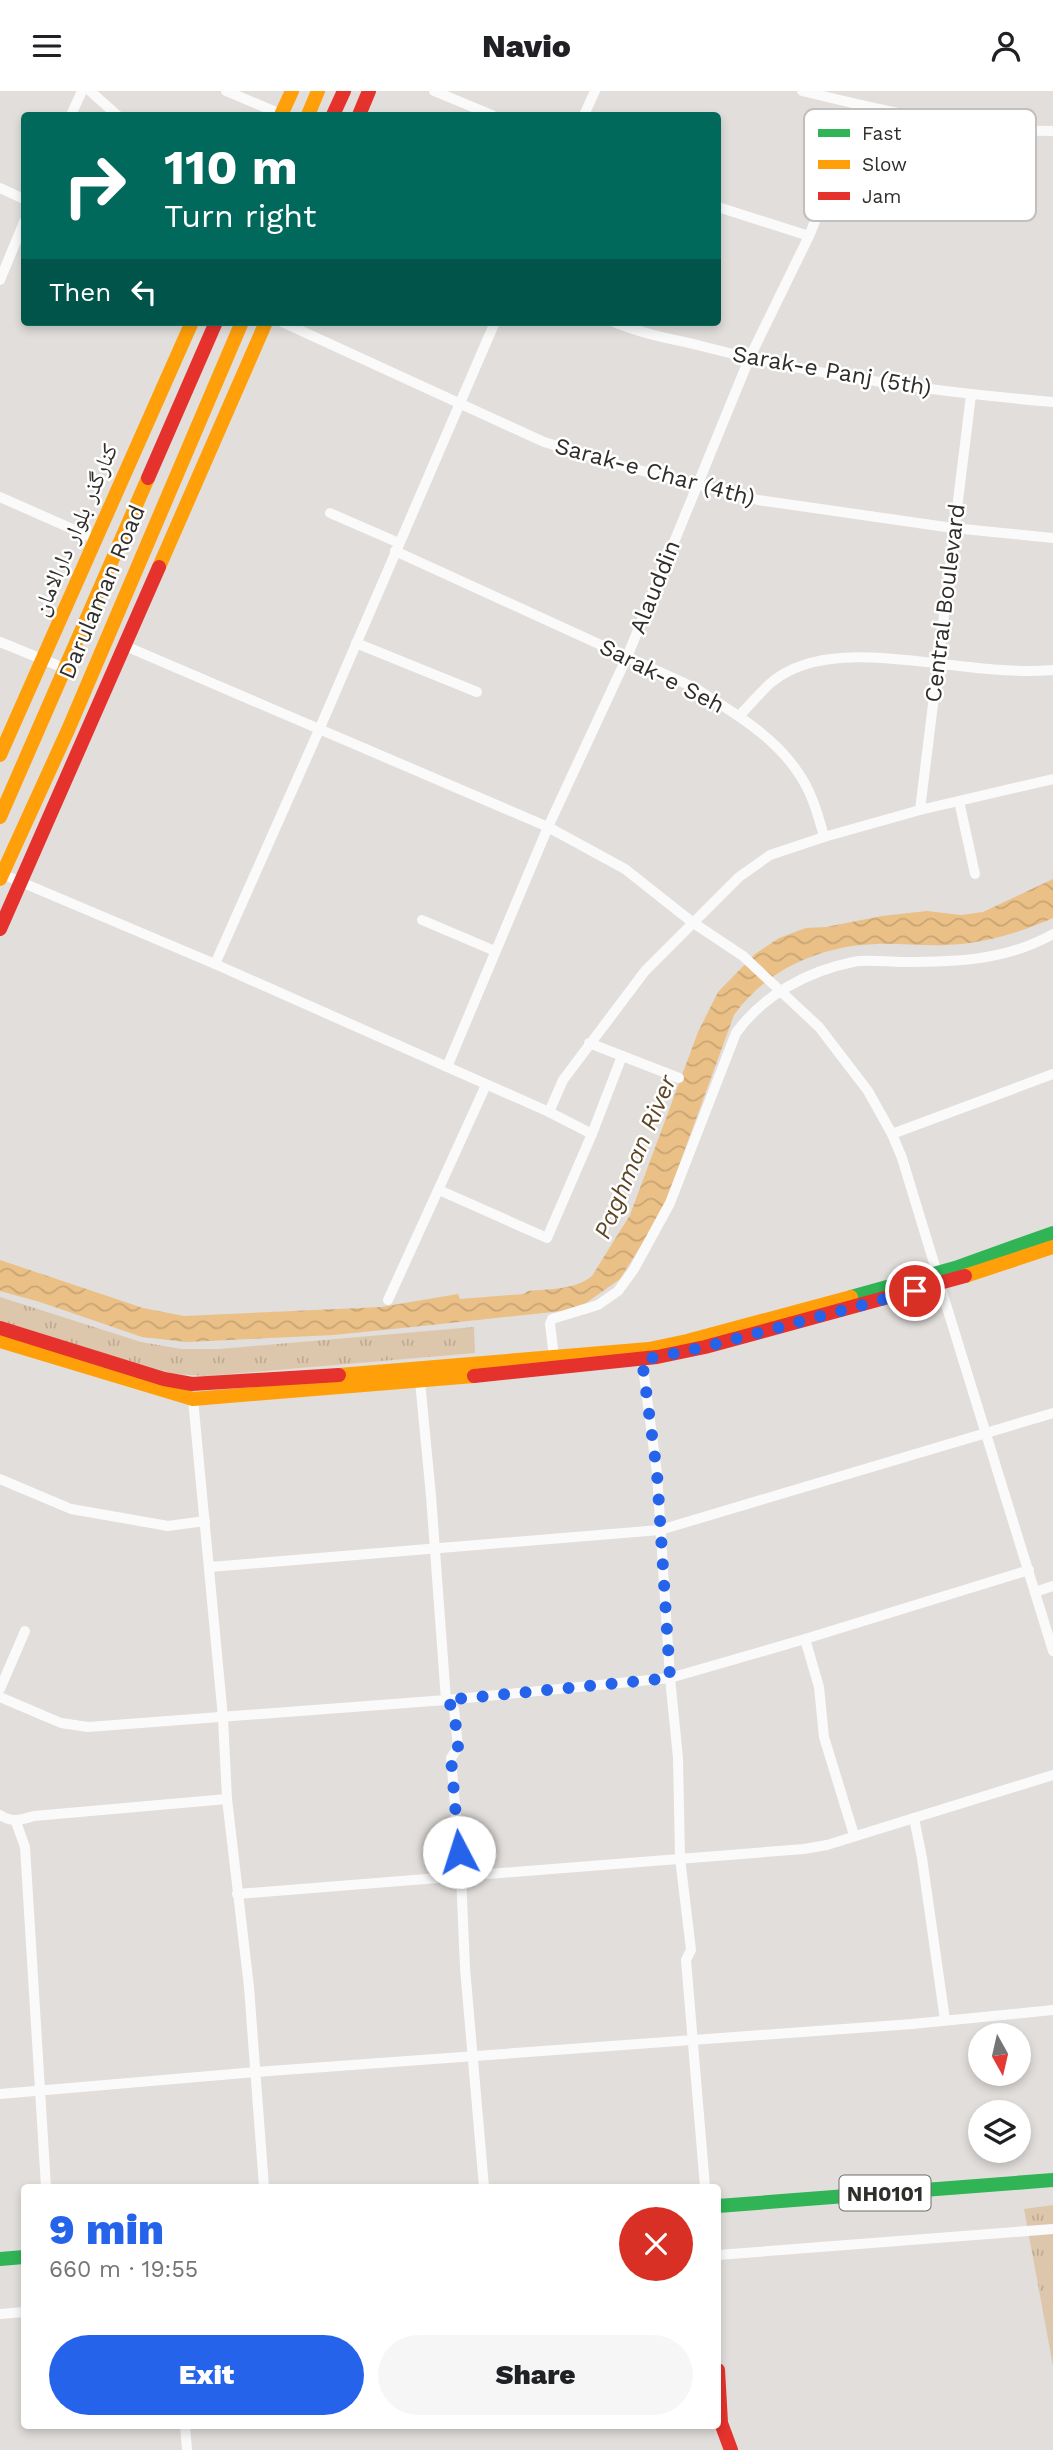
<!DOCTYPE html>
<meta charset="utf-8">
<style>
:root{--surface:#fff;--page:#f6f6f6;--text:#202124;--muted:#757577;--accent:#2563eb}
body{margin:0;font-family:"Work Sans","Noto Naskh Arabic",sans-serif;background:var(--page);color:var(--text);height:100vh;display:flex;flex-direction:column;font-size:26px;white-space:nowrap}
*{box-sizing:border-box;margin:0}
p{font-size:23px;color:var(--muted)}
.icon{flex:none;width:38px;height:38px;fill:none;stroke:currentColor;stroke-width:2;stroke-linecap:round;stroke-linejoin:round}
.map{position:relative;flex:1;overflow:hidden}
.sheet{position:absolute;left:21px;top:2093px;width:700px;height:245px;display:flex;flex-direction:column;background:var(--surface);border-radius:7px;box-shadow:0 4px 10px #0003}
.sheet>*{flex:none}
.hud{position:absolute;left:21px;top:21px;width:700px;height:214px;border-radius:7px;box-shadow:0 4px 10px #0003;background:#00695c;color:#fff;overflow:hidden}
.needle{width:46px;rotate:172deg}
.buttons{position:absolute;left:968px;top:1932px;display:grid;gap:14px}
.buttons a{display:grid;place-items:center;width:63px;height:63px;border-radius:50%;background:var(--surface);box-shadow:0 4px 10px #0003;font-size:35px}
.pin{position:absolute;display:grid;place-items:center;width:60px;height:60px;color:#fff;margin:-30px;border:4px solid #fff;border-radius:50%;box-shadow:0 2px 7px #0007}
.me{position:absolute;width:77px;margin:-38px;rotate:355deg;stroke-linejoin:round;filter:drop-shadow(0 0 5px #0008)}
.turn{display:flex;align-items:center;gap:24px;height:147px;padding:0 28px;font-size:32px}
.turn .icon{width:91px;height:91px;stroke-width:2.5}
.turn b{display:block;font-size:49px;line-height:60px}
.then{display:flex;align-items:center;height:66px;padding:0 28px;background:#0003;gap:14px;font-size:26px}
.round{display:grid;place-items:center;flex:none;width:74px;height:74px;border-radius:37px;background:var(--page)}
.head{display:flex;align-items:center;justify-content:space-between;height:119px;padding:0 28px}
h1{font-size:42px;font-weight:800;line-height:52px;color:var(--accent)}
.cta{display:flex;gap:14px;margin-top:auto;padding:14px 28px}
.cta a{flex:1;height:80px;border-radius:42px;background:var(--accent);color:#fff;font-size:28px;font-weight:800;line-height:80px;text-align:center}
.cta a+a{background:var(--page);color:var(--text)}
header{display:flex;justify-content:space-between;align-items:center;height:91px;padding:0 28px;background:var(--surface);font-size:32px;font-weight:800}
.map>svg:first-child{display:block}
</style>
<header><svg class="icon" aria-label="menu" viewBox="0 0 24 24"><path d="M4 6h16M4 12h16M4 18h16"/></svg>Navio<svg class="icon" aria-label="person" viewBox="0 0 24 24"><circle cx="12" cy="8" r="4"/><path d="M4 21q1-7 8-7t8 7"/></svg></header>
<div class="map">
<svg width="1053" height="2359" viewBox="0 0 1053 2359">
<defs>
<pattern id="grass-tufts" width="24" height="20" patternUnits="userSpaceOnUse" patternTransform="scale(1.75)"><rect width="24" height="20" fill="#ddc7ac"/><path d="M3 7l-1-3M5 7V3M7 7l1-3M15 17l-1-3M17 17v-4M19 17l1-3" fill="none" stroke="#beab94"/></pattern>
<pattern id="water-waves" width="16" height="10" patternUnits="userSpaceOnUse" patternTransform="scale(1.75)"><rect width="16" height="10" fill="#eac086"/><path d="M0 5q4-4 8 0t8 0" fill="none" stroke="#c9a574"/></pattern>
</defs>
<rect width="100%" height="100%" fill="#e1dedb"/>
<g fill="url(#grass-tufts)">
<polygon points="0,1206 141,1251 181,1258 219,1258 474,1236 475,1262 206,1285 174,1283 0,1232"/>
<polygon points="1053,2114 1053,2275 1024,2118"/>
</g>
<path fill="url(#water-waves)" d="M 1053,788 L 1053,827 C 1019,842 983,853 945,854 C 922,855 899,852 876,853 C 820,855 767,878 734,924 L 662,1121 L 620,1188 L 586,1212 L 562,1220 L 412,1236 L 334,1244 L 187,1251 L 142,1246 L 40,1211 L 0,1200 L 0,1169 L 143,1217 L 184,1225 L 381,1216 L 458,1203 L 460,1208 L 524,1203 L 528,1200 C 549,1198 575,1199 592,1185 L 630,1124 L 698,941 L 718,901 L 755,863 L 779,847 L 806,837 L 826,836 L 882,825 L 927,820 L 961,824 L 983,821 Z"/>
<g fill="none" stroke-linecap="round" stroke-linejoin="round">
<g stroke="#fafafa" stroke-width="10">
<polyline points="90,0 117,24"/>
<polyline points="226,0 281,23"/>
<polyline points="434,0 492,24"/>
<path d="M 802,0 C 884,20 968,40 1053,40"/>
<polyline points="71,24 82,0"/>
<polyline points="584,24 595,0"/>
<polyline points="0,97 24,108"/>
<polyline points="718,116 809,145"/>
<polyline points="0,189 24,131"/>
<polyline points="282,231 544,351 623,375 758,409 953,437 1053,447"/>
<path d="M 614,231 C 641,243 673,248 701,255 C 816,285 935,301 1053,311"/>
<polyline points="0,406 95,448"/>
<polyline points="330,422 399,452"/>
<path d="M 395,460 L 695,597 C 731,620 773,644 797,680 C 811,699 818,723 824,746"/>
<polyline points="0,551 64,577"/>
<polyline points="356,552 477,601"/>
<polyline points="123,554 548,736 625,778 692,831 743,865 819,936 868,1000 892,1043 902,1067 937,1182"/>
<path d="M 739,625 C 750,614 761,600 773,590 C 816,556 885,567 935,572 C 974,577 1014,582 1053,579"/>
<polyline points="959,710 975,783"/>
<polyline points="920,719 971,304"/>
<polyline points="2,783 215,873 549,1021 592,1043"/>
<polyline points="422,829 495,860"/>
<polyline points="215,873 319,639 495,231"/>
<polyline points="589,952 679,987"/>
<polyline points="447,976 548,736 627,566 749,268 809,145 862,15"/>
<polyline points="549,1021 563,989 645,880 739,786 770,764 824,746 920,719 1053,688"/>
<polyline points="892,1043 1053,983"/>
<polyline points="439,1099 547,1147 592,1043 622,965"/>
<polyline points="940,1194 1053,1560"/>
<polyline points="388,1209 486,994"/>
<path d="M 554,1266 L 550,1233 L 552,1228 L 598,1214 L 618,1200 L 634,1178 L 670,1112 L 736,942 C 763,904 808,880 853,871 C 868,868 886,871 902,871 C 955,871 1005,870 1053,843"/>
<polyline points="642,1269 657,1382 670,1587 678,1667 680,1767 691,1859 686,1869 705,2096"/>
<polyline points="420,1290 431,1405 446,1609 454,1618 458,1656 451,1667 461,1784 465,1877 484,2096"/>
<polyline points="193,1308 223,1627 227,1708 249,1896 264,2096"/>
<polyline points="0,1388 71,1418 168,1435 205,1430"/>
<polyline points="210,1476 660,1439 1053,1322"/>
<polyline points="1035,1501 1053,1495"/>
<polyline points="805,1548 819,1596 824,1646 854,1744"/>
<polyline points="0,1598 25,1540"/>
<polyline points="0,1606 61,1632 88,1636 446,1609 670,1587 805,1548 1029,1479"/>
<path d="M 0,1724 C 13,1732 20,1729 34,1725 L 227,1708"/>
<polyline points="914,1727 922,1767 945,1929"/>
<polyline points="16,1731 25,1756 46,2096"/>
<polyline points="237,1803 804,1758 827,1754 1053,1684"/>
<polyline points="0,2003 256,1981 912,1933 1053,1919"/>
<polyline points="718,2164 1053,2138"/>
<polyline points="0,2223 24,2221"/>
<polyline points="185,2334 187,2359"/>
</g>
<g stroke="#30b455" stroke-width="14">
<polyline points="851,1206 955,1177 1053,1142"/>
<polyline points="718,2115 1053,2089"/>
<polyline points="0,2168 24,2166"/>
</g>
<g stroke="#ff9f0a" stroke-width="14">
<polyline points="281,24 292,0"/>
<polyline points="308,24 318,0"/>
<polyline points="159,476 266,231"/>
<polyline points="0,664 192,231"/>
<polyline points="0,726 148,387"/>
<polyline points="0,788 68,639 242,231"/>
<polyline points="965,1185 1053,1156"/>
<polyline points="0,1250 193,1308 474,1285"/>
<polyline points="339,1284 649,1258 687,1250 851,1206"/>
</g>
<g stroke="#e5322d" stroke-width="14">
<polyline points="333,24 344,0"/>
<polyline points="359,24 369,0"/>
<polyline points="148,387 216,231"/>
<polyline points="0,838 159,476"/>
<polyline points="0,1237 164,1288 192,1293 339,1284"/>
<polyline points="474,1285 657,1266 705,1256 965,1185"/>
<polyline points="718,2279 721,2332 731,2359"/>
</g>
</g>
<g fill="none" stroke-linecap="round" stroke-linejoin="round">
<polyline stroke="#2563eb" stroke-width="12" stroke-dasharray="0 21.6" points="459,1761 451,1667 458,1656 454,1618 446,1609 670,1587 657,1382 642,1269 705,1256 915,1200"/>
</g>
<g text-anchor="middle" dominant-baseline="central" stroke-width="5" stroke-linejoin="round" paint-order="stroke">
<rect fill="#fff" stroke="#6e6d6b" stroke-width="2" x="839.5" y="2084.5" width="91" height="35" rx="5"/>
<g font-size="21" font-weight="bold" fill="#302e2b">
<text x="885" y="2102">NH0101</text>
</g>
<g font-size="23" fill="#302e2b" stroke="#fff">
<text transform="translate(832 280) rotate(10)">Sarak-e Panj (5th)</text>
<text transform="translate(655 381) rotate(15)">Sarak-e Char (4th)</text>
<text transform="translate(75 439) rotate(-67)">کنارگذر بلوار دارالامان</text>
<text transform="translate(655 496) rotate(-68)">Alauddin</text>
<text transform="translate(102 501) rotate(-67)">Darulaman Road</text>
<text transform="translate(945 512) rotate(-83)">Central Boulevard</text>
<text transform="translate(662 585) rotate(27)">Sarak-e Seh</text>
</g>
<g font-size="24" font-style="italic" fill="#5e4523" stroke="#fff">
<text transform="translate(635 1066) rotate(-67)">Paghman River</text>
</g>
</g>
<rect x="804" y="18" width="232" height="112" rx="10" fill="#fff" stroke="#c1c0bf" stroke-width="2"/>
<rect x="818" y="38" width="32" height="8" fill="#30b455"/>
<rect x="818" y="69" width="32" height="9" fill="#ff9f0a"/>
<rect x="818" y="101" width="32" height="8" fill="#e5322d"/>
<g font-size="19" fill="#302e2b">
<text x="862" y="49">Fast</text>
<text x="862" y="80">Slow</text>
<text x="862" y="112">Jam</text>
</g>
</svg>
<div class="buttons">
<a><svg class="needle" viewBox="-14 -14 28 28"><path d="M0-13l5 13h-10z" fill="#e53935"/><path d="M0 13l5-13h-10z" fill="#757577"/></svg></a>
<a><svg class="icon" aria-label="layers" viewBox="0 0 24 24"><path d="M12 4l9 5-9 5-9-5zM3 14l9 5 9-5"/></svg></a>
</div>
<div class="pin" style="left:915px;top:1200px;background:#d93025"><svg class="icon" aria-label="arrive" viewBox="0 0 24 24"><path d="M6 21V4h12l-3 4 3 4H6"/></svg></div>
<svg class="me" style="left:459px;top:1761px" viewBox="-20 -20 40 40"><circle r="19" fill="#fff"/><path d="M0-13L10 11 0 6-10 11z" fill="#2563eb"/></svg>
<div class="hud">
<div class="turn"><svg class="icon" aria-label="right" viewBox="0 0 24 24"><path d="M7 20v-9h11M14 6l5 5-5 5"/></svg><div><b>110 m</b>Turn right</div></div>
<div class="then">Then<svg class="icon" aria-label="left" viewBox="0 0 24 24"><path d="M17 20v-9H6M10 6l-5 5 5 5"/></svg></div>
</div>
<section class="sheet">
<div class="head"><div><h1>9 min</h1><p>660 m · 19:55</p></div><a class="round" style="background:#d93025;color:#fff"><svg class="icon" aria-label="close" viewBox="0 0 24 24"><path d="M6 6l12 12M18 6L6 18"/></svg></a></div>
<div class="cta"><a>Exit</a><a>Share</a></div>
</section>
</div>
